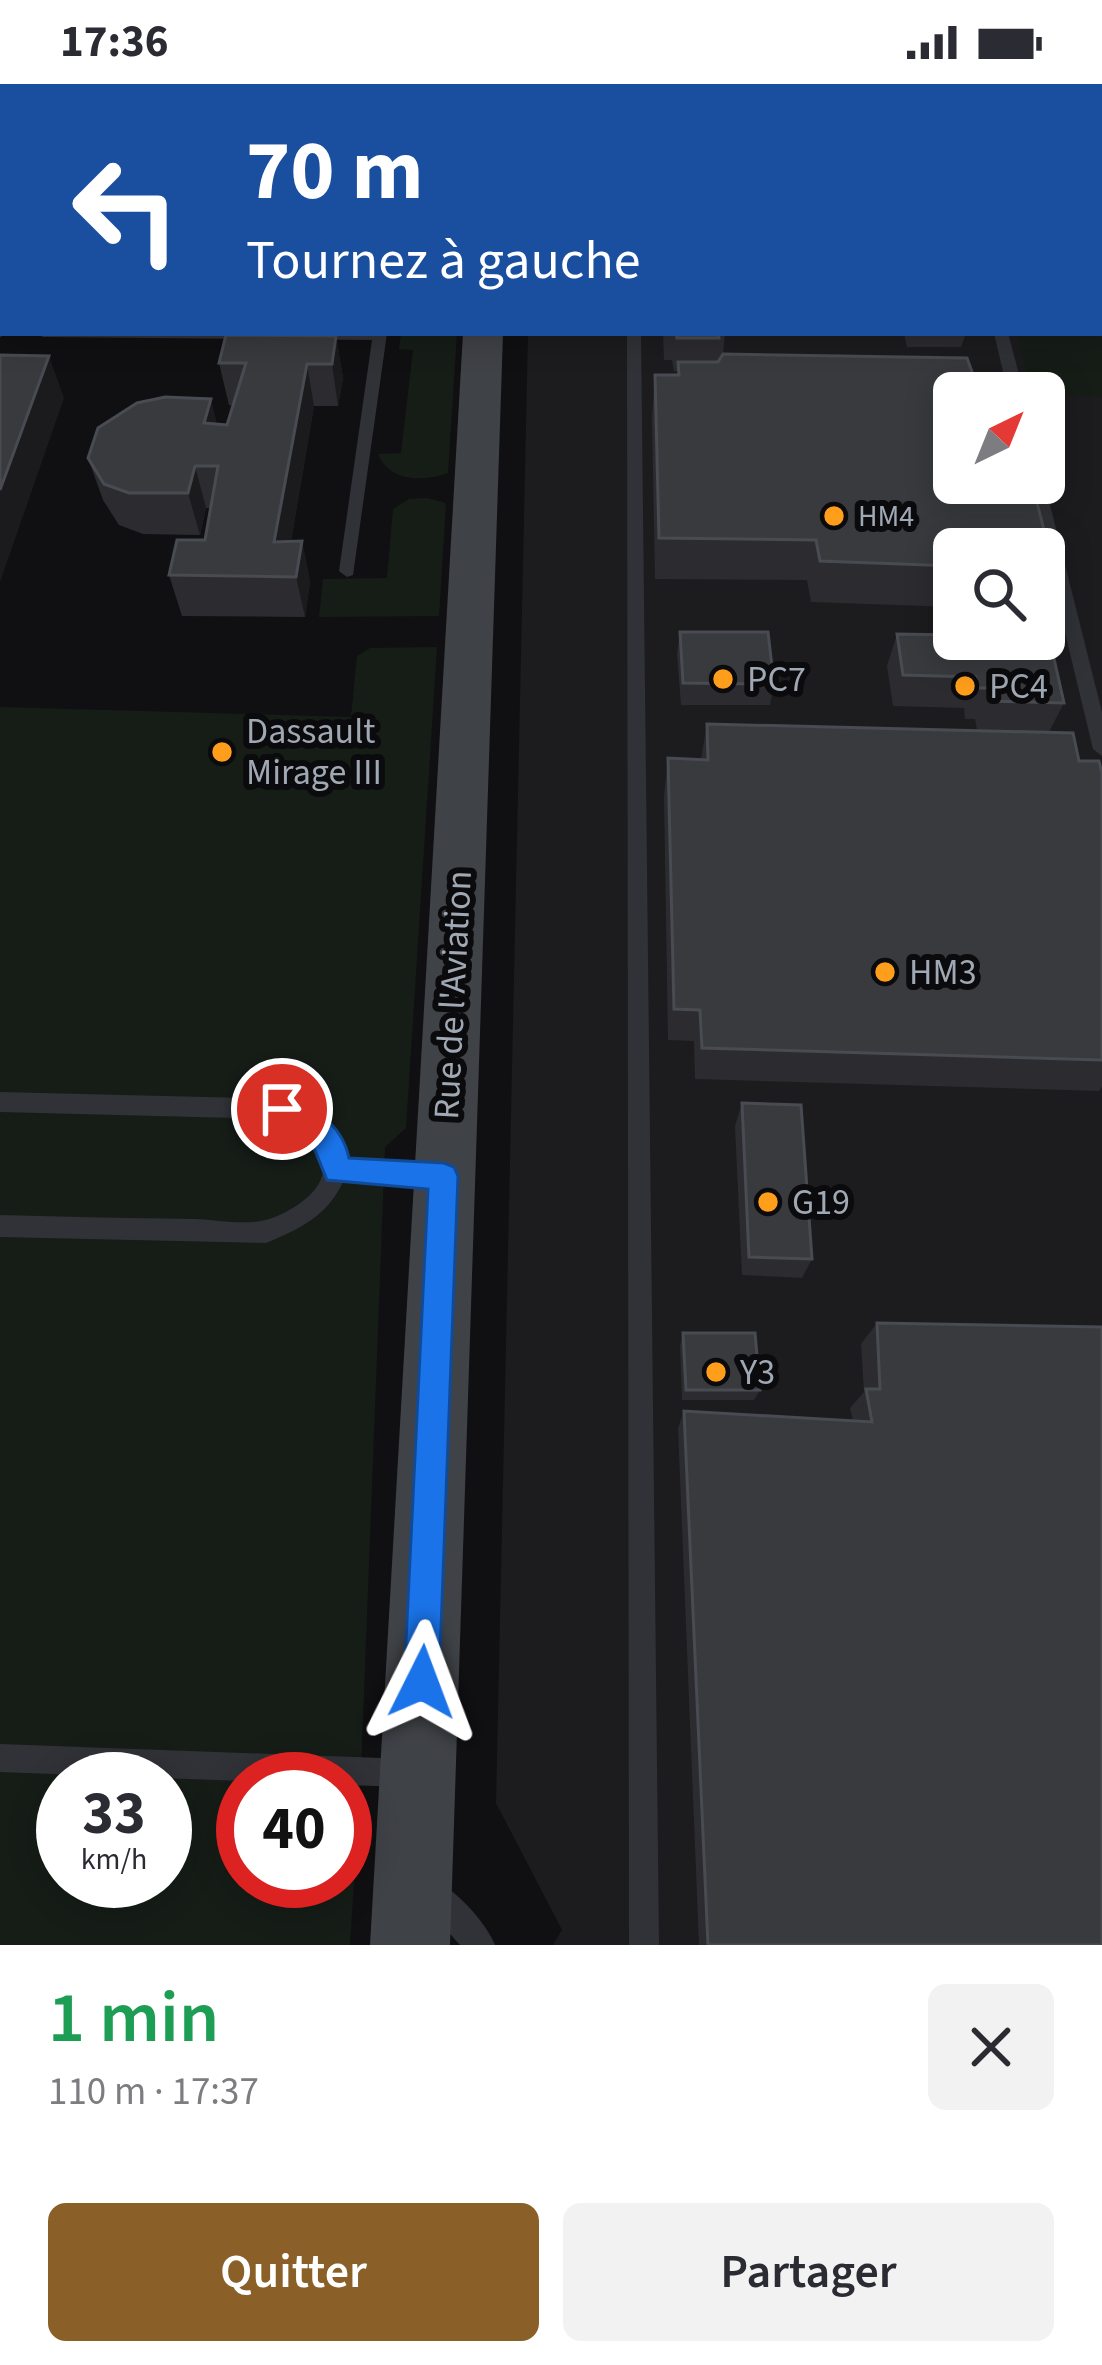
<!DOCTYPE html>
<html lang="fr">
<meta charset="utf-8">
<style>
:root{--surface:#fff;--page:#f2f2f3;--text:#2b2b33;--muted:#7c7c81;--accent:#8a5f28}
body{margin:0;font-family:"Source Sans 3",sans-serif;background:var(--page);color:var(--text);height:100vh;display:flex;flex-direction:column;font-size:45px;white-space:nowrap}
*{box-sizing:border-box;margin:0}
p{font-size:39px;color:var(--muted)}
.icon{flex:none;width:66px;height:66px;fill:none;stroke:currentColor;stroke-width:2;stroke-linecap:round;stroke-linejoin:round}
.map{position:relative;height:1861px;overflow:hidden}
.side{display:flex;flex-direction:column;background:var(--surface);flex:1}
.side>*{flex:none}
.banner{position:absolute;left:0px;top:0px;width:1104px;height:252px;box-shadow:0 6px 30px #0003;background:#1a4fa0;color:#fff;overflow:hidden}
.needle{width:78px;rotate:43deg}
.controls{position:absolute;left:933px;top:288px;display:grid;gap:24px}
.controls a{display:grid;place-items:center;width:132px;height:132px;border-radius:18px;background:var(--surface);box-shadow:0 6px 30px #0003;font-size:60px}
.speed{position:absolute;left:36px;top:1668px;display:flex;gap:24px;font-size:60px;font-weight:700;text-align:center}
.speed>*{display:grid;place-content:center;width:156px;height:156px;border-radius:50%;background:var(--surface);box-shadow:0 6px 30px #0003;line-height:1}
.speed small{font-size:30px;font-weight:400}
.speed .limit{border:18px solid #d22;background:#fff;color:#111}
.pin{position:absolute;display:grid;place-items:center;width:102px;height:102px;color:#fff;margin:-51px;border:6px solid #fff;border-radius:50%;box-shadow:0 3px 12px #0007}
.me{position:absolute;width:132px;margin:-66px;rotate:3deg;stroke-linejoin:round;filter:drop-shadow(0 0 9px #0008)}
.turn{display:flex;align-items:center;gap:42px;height:252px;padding:0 48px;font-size:54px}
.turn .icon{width:156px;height:156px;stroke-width:2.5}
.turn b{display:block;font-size:84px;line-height:102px}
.round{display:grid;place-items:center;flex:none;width:126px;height:126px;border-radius:18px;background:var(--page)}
.summary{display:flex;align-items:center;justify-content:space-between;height:204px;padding:0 48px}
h1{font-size:72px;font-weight:600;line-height:90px;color:#1e9e55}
.action{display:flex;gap:24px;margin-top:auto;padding:24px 48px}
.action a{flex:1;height:138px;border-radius:18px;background:var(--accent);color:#fff;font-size:48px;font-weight:600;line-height:138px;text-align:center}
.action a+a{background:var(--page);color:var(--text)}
.status{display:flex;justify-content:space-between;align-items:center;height:84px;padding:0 60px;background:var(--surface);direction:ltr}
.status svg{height:33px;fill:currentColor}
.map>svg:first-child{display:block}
</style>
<div class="status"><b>17:36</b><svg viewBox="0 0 49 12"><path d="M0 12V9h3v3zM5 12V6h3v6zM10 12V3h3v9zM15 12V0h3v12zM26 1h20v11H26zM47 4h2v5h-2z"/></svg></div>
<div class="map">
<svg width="1102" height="1861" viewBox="0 0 1102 1861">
<rect width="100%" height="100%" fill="#101012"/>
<path fill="#1c1c1f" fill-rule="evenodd" d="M 536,0 L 1102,0 L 1102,1861 L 553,1861 L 562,1846 L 496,1719 L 528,249 L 1101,249 L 1101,3 ZM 954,309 L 1044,309 L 1044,399 L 954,399 ZM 954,465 L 1044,465 L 1044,555 L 954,555 Z"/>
<g fill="#161d17" fill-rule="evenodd">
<polygon points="1102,148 1102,313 1032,309 1016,249 1101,249"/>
<path d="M 401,249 L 457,249 L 448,389 C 422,398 390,398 378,370 L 401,369 L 413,266 L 399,265 Z"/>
<polygon points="427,414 446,419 439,532 319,533 323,495 387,494 393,425 409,415"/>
<path d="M 437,563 L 406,1044 L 385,1063 L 361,1686 L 350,1861 L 0,1861 L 0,623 L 351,633 L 357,572 L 370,564 ZM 63,1695 L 165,1695 L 165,1797 L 63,1797 ZM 243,1695 L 345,1695 L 345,1797 L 243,1797 Z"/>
</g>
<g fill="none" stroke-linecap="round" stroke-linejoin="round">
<g fill="#313237" fill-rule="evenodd">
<rect x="380" y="0" width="12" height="3"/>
<polygon points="419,0 431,0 430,3 418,3"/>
<rect x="628" y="0" width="12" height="3"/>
<polygon points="3,18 3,31 0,32 0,19"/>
<polygon points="0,245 3,249 10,249 0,253"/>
<polygon points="36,249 387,249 353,491 347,493 339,487 372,256 43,253"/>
<polygon points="627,249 641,249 659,1861 629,1861"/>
<polygon points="994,249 1008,249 1024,309 1008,309"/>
<polygon points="1044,397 1102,628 1102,672 1093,665 1029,399"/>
<path d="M 0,1008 L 282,1015 C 313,1028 336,1044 346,1077 L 443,1082 L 451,1085 L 454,1092 L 451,1099 L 443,1102 L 343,1098 C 327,1132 300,1145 266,1159 L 0,1153 L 0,1131 C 65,1133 130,1134 195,1135 C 218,1136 248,1142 269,1135 C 289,1129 320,1110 323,1088 C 328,1061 299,1046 279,1035 L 0,1028 Z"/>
<polygon points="0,1660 407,1675 417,1679 421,1689 417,1699 407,1703 345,1701 345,1695 243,1697 0,1688"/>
<path d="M 435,1797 C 457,1806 486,1839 495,1861 L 460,1861 L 425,1822 L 420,1812 L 425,1802 Z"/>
</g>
<g fill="#3f4247" fill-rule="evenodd">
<rect x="485" y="0" width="34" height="3"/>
<polygon points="463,249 503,249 450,1861 370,1861"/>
</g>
</g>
<g fill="#2c2c30">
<polygon points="14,0 82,0 81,3 15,3"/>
<polygon points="102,0 168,0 167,3 103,3"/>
<polygon points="190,0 256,0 255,3 191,3"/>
<polygon points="280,0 341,0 341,3 281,3"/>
<rect x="0" y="85" width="3" height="73"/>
<polygon points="663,249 725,249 723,271 975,296 1047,458 1044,465 954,465 954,523 811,518 807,496 655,495 652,333 655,291 677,291 678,287 674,287 672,276 664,276"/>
<polygon points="904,249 966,249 961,263 907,263"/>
<polygon points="336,252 343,294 338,322 314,322 291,457 302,457 310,498 305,533 182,532 169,491 205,456 211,424 206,424 200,451 143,450 119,441 103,416 88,374 217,340 227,341 233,321 229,321 219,279"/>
<polygon points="680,548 774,600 770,621 681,621 677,570"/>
<polygon points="897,550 1064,619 1049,648 1079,677 1102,689 1102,1003 1099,1007 695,995 694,957 668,956 664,712 668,674 701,675 707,640 977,646 975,635 965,635 964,624 893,622 887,582"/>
<polygon points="742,1019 812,1175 802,1194 742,1191 735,1042"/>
<polygon points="877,1239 1102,1861 699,1861 678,1344 684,1327 853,1337 850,1324 864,1308 861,1260"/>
<polygon points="683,1249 760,1306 754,1316 682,1316 680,1261"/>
</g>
<g fill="#1b1b1e">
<polygon points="336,252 343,294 338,322 332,280"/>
<polygon points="49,272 64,314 0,498 0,406"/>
<polygon points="307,280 314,322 285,493 274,458"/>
<polygon points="211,315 221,357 204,339"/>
<polygon points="195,382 206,424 200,451 188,409"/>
<polygon points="302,457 310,498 305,533 296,493"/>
</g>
<g fill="#383a3e" stroke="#484b51" stroke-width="3">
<rect x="646" y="0" width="287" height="3"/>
<rect x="0" y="85" width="3" height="30"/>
<polygon points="676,249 718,249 719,254 677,254"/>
<polygon points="226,251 336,252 332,280 307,280 274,458 302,457 296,493 169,491 177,456 205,456 218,382 195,382 188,409 129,409 104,400 88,374 98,344 137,319 165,313 211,315 204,339 227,341 246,279 219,279"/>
<polygon points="723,270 967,274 975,296 1006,297 1009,309 954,309 954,399 1032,399 1047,458 1012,457 1013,465 954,465 954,482 820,477 816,456 659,454 655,291 679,291 678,278 718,278"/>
<polygon points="0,271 49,272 0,406"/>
<polygon points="1044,530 1064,619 990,617 988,604 977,604 976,593 903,591 897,550 954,551 954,555 1044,555"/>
<polygon points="680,548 768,548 774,600 683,599"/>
<polygon points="707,640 1073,649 1079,677 1099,677 1102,689 1102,976 702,964 700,926 674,925 668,674 708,676"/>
<polygon points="742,1019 801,1021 812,1175 749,1173"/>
<polygon points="877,1239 1102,1243 1102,1861 708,1861 684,1327 872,1338 866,1305 880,1305"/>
<polygon points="683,1249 755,1249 760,1306 686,1306"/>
</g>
<path fill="#1a73e8" stroke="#114b97" stroke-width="3" d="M 282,1012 C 315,1025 341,1038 349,1074 L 444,1079 L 454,1083 L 458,1092 L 439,1598 L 434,1610 L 422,1616 L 409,1610 L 404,1598 L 428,1105 L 327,1096 C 310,1056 316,1054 272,1034 L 268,1025 L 272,1016 Z"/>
<g fill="#ff9e1b" stroke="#0b0b0d" stroke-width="4.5">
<circle cx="834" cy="432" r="12"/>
<circle cx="723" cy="595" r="12"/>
<circle cx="965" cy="602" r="12"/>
<circle cx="222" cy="668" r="12"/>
<circle cx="885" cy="888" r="12"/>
<circle cx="768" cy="1118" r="12"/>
<circle cx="716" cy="1288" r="12"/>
</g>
<g text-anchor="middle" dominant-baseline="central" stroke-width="12" stroke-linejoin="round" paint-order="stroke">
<g font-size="30" fill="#a0a8b4" stroke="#0b0b0d" text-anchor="start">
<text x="858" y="432">HM4</text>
</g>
<g font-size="36" fill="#a0a8b4" stroke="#0b0b0d" text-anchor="start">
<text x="747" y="595">PC7</text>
<text x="989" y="602">PC4</text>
<text x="246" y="647">Dassault<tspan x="246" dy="41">Mirage III</tspan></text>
<text x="909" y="888">HM3</text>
<text x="792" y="1118">G19</text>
<text x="740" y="1288">Y3</text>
</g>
<g font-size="36" fill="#a0a8b4" stroke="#0b0b0d">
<text transform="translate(453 911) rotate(-87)">Rue de l'Aviation</text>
</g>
</g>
</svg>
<div class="controls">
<a><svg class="needle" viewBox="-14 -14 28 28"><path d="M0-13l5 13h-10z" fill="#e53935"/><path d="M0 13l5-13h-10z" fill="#7c7c81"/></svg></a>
<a><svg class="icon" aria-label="search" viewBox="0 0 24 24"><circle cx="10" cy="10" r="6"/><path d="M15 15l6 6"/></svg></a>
</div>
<div class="speed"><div>33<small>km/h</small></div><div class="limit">40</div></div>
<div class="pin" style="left:282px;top:1025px;background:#d93025"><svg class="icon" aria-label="arrive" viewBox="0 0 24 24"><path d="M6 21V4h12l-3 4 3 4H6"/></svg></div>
<svg class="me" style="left:422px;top:1598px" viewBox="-20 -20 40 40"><path d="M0-17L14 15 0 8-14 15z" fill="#1a73e8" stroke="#fff" stroke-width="4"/></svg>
<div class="banner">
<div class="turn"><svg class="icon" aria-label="left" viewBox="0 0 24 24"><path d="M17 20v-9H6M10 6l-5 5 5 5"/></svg><div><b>70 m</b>Tournez à gauche</div></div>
</div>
</div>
<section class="side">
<div class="summary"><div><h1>1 min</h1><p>110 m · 17:37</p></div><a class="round"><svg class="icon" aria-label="close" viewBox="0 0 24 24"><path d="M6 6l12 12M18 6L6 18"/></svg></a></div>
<div class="action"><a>Quitter</a><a>Partager</a></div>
</section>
